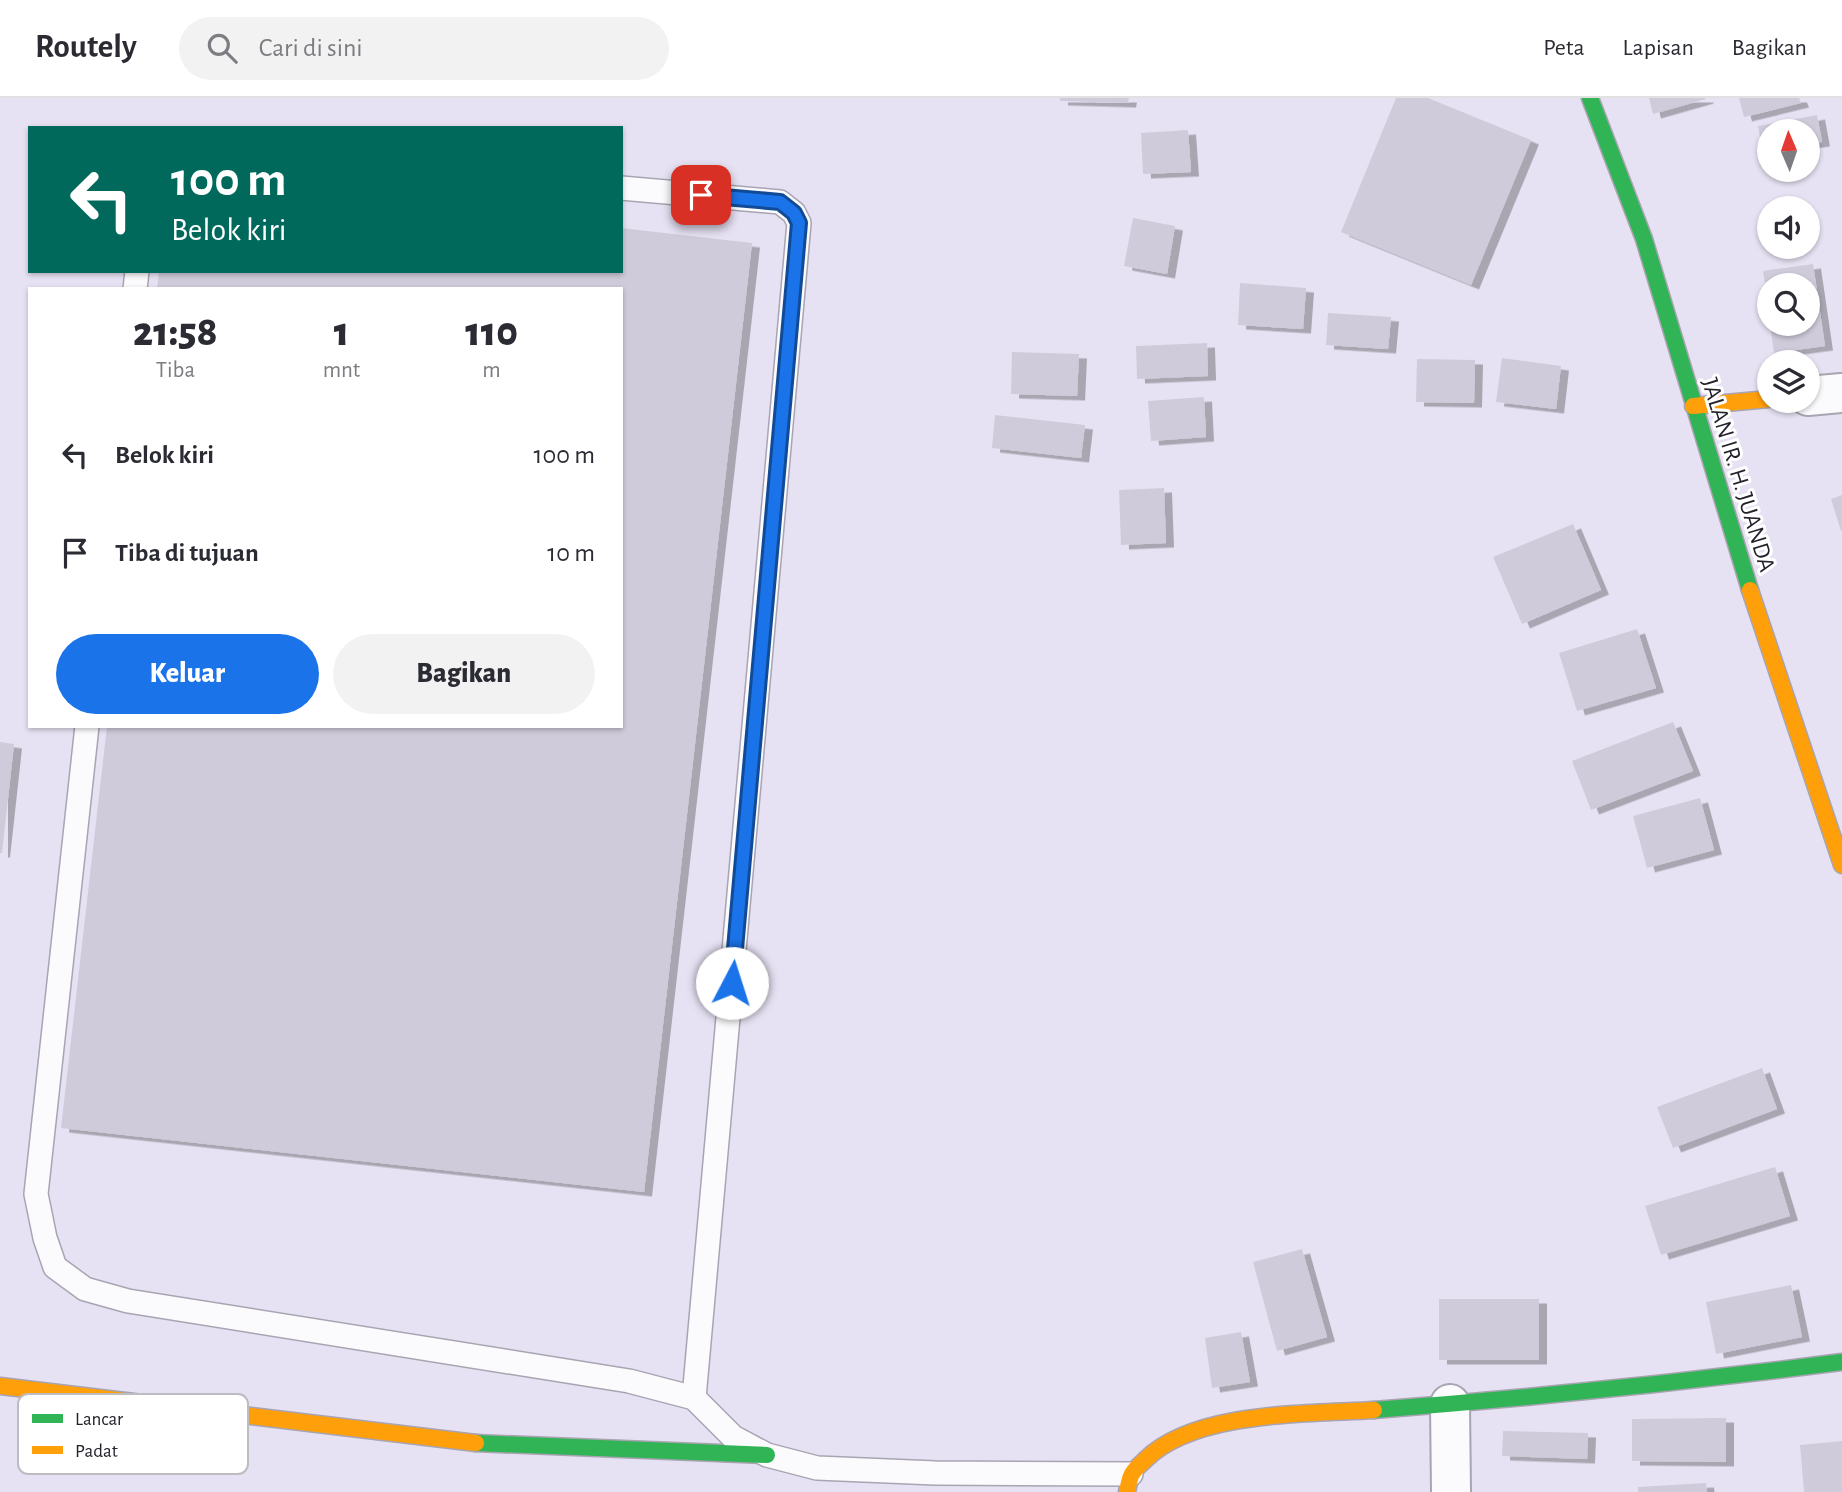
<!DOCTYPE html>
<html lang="id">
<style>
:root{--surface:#fff;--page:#f2f2f3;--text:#2b2b33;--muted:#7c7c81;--line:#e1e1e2;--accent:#1a73e8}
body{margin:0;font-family:"Alegreya Sans",sans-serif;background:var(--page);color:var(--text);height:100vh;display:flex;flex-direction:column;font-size:26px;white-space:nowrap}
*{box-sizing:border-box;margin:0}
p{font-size:23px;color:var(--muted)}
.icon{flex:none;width:38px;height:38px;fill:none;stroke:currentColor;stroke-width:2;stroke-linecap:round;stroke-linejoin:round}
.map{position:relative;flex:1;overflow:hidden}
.side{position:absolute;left:28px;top:189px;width:595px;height:441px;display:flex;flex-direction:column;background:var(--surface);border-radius:0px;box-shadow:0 2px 5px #0004}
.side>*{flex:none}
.guide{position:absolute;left:28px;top:28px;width:595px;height:147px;border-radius:0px;box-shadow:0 2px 5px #0004;background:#00695c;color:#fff;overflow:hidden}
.needle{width:46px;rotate:358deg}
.tools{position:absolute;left:1757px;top:21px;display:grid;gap:14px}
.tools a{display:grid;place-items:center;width:63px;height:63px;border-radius:50%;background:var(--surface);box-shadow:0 2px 5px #0004;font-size:35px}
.pin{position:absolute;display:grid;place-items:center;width:60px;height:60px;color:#fff;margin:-30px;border-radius:14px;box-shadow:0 4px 10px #0006}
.me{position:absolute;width:77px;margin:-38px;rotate:5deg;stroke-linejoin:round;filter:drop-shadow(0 0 5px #0008)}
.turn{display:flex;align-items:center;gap:24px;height:147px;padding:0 28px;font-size:32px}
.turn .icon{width:91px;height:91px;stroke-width:2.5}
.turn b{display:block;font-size:49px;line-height:60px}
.eta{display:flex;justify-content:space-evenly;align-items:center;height:119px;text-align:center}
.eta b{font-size:42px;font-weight:800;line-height:49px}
.action{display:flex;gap:14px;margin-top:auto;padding:14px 28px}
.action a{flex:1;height:80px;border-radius:42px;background:var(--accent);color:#fff;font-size:28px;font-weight:800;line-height:80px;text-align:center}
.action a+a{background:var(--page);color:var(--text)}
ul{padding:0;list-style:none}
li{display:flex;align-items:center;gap:21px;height:98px;padding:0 28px}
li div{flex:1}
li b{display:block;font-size:26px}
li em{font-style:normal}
header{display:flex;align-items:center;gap:42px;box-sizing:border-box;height:98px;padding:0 35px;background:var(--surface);border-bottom:2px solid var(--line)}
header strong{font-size:33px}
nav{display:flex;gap:38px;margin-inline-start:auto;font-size:24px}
.search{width:490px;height:63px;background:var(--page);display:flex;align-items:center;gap:18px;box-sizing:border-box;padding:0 24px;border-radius:38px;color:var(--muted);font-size:26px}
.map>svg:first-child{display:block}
</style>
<header>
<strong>Routely</strong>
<div class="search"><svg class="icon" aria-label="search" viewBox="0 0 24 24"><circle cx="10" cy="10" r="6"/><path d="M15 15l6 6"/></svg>Cari di sini</div>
<nav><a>Peta</a><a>Lapisan</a><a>Bagikan</a></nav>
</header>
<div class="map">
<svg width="1842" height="1394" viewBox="0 0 1842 1394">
<defs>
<filter id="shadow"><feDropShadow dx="8" dy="4.5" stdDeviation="0" flood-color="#0004"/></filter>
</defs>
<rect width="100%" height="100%" fill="#e7e2f3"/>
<g fill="#d0cbda" filter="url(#shadow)">
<polygon points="1060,0 1129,0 1128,5 1060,3"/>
<polygon points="1396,0 1428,0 1531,42 1471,187 1341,134"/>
<polygon points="1649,0 1705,0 1706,1 1653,16"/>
<polygon points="1739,0 1799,0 1801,5 1744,19"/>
<polygon points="1817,17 1822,44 1808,46 1808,33 1769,33 1769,53 1763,55 1758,28"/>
<polygon points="1188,32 1191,74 1143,76 1141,35"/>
<polygon points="1133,120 1175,128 1167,176 1124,168"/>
<polygon points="621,130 752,145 644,1094 61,1030 107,628 621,628 621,191 157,191 159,173 621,173"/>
<polygon points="1813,166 1825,248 1774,255 1770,226 1808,226 1808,187 1769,187 1768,207 1763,173"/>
<polygon points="1240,185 1306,190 1303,231 1238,227"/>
<polygon points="1328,215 1391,219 1388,251 1326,247"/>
<polygon points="1207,245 1208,278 1137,281 1136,248"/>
<polygon points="1012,254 1079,256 1077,298 1011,296"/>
<polygon points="1502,260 1561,268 1556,311 1496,304"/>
<polygon points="1417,261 1475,262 1474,305 1416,304"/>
<polygon points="1204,299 1206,339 1151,343 1148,303"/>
<polygon points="995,317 1085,327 1081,360 992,350"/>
<polygon points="1164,390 1166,445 1121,447 1119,392"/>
<polygon points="1842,397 1842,433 1841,433 1831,401"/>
<polygon points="1573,426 1601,492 1522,526 1493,459"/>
<polygon points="1637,531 1656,590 1577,613 1559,555"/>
<polygon points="1673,624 1693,673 1591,712 1572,663"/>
<polygon points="0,644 14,646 2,755 0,755"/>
<polygon points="1700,700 1714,752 1647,770 1633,718"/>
<polygon points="1762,970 1777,1011 1673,1050 1657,1009"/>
<polygon points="1775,1069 1790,1118 1661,1157 1645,1108"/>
<polygon points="1302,1151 1327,1239 1277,1253 1253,1164"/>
<polygon points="1791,1187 1802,1239 1716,1256 1706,1204"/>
<rect x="1439" y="1201" width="100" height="61"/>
<polygon points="1241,1234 1250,1284 1212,1290 1205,1240"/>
<polygon points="1726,1320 1726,1364 1632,1363 1632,1321"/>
<polygon points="1503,1333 1588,1335 1587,1361 1502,1358"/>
<polygon points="1842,1343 1842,1394 1804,1394 1800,1347"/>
<polygon points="1706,1385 1707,1394 1638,1394 1638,1389"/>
</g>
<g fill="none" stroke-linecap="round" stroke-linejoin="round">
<g stroke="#a8a4b1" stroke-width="26">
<g id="lane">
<polyline points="621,90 780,104 794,115 799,125 694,1300"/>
<polyline points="135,191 137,173"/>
<polyline points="87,628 36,1096 45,1140 55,1169 85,1191 128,1203 629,1283 694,1300 733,1339 767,1357 817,1370 935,1375 1131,1376"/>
</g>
</g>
<g stroke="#a8a4b1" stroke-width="42">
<g id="street">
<polyline points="1808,298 1842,295"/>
<polyline points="1450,1306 1451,1394"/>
</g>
</g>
<g stroke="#a8a4b1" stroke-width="19">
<g id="fast">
<polyline points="1590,0 1644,141 1750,492"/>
<path d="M 1374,1312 C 1530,1300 1686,1284 1842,1264"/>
<polyline points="476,1345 767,1357"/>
</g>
</g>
<g stroke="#a8a4b1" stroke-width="19">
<g id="slow">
<polyline points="1693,308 1769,301"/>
<polyline points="1750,492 1842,767"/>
<polyline points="0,1288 476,1345"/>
<path d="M 1127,1394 C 1128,1389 1129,1383 1131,1378 C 1133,1372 1140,1367 1145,1362 C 1194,1313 1307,1316 1374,1312"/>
</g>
</g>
<use href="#lane" stroke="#fbfbfd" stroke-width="23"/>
<use href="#street" stroke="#fbfbfd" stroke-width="38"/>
<use href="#fast" stroke="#30b455" stroke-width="16"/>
<use href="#slow" stroke="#ff9f0a" stroke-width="16"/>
</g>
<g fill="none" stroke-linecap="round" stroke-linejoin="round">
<g stroke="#114b97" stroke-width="18">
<polyline id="route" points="701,97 780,104 794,115 799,125 732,885"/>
</g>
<use href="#route" stroke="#1a73e8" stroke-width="12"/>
</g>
<g text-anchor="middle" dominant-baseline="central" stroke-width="6" stroke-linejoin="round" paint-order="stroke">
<g font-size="24" fill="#24212c" stroke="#fff">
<text transform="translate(1738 377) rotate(73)">JALAN IR. H. JUANDA</text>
</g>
</g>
<rect x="18" y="1296" width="230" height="80" rx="10" fill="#fff" stroke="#bdbcc0" stroke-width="2"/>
<rect x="32" y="1316" width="31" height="9" fill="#30b455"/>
<rect x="32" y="1348" width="31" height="8" fill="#ff9f0a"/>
<g font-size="19" fill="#24212c">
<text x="75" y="1327">Lancar</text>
<text x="75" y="1359">Padat</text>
</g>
</svg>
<div class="tools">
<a><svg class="needle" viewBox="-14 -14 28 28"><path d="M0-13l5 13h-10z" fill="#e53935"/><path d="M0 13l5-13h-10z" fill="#7c7c81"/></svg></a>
<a><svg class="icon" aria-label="sound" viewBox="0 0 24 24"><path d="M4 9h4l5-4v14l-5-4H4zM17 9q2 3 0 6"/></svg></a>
<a><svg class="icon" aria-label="search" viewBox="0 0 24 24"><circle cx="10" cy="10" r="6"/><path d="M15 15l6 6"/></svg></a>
<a><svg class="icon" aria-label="layers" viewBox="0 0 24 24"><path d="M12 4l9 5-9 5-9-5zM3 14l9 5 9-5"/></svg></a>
</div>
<div class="pin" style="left:701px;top:97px;background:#d93025"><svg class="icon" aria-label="arrive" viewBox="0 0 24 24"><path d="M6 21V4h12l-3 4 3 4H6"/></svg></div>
<svg class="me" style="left:732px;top:885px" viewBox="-20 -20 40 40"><circle r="19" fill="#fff"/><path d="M0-13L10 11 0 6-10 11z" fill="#1a73e8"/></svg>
<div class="guide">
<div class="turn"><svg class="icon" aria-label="left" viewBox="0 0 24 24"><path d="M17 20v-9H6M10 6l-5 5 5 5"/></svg><div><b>100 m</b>Belok kiri</div></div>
</div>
<section class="side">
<div class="eta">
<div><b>21:58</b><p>Tiba</p></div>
<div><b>1</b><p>mnt</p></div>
<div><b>110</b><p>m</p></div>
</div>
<ul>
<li><svg class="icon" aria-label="left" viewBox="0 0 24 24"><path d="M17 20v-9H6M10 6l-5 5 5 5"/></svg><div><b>Belok kiri</b></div><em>100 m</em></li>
<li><svg class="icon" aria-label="arrive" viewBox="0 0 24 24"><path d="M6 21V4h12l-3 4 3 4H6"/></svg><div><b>Tiba di tujuan</b></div><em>10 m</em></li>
</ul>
<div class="action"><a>Keluar</a><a>Bagikan</a></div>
</section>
</div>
